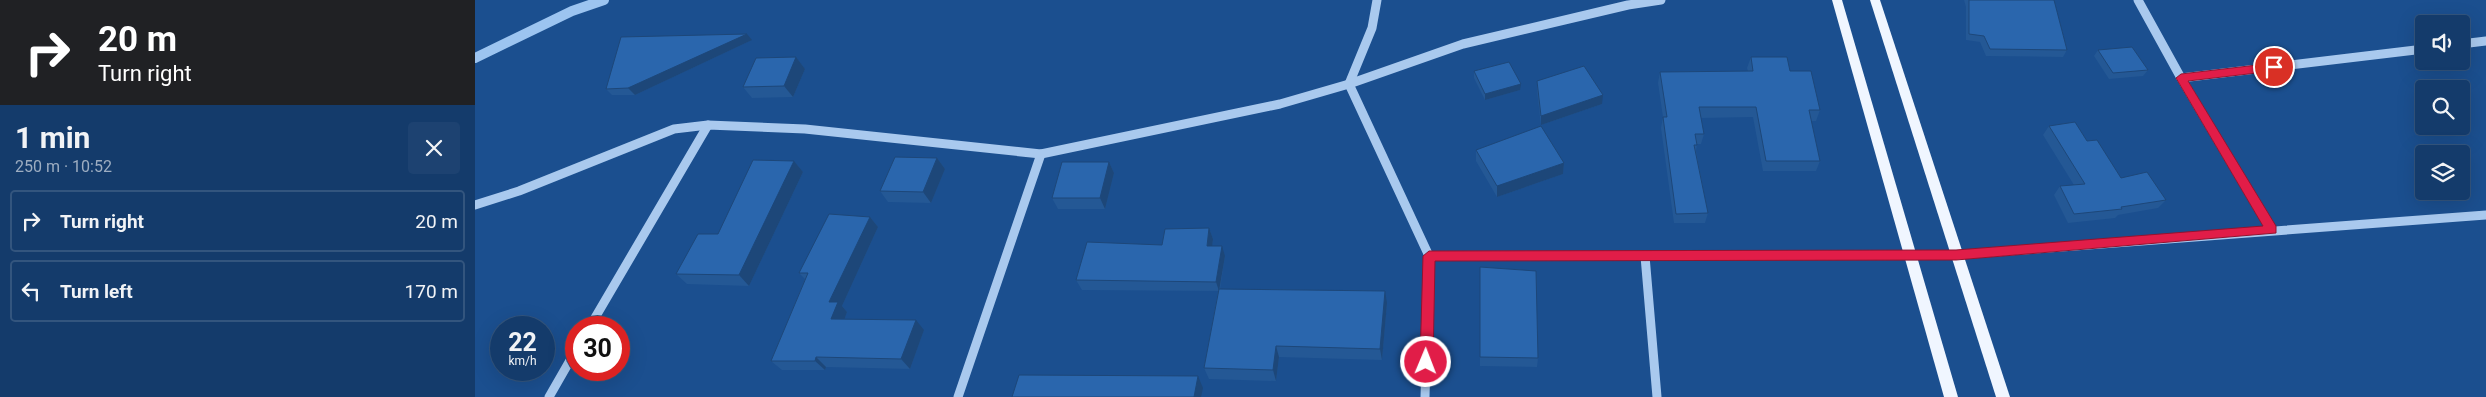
<!DOCTYPE html>
<meta charset="utf-8">
<style>
:root{--surface:#143b6b;--page:#1d4271;--text:#f1f3f6;--muted:#9dadc1;--line:#33557e}
body{margin:0;font-family:Roboto,sans-serif;background:var(--page);color:var(--text);height:100vh;display:flex;flex-direction:column;font-size:19px;white-space:nowrap}
*{box-sizing:border-box;margin:0}
p{font-size:16px;color:var(--muted)}
.icon{flex:none;width:28px;height:28px;fill:none;stroke:currentColor;stroke-width:2;stroke-linecap:round;stroke-linejoin:round}
.map{position:relative;flex:1;overflow:hidden}
.drawer{display:flex;flex-direction:column;background:var(--surface);width:475px}
.drawer>*{flex:none}
.guide{background:#202124;color:#fff;overflow:hidden}
.buttons{position:absolute;left:1940px;top:15px;display:grid;gap:10px}
.buttons a{display:grid;place-items:center;width:55px;height:55px;border-radius:5px;background:var(--surface);box-shadow:0 5px 20px #0002,0 0 0 1px var(--line);font-size:25px}
.speed{position:absolute;left:15px;top:316px;display:flex;gap:10px;font-size:25px;font-weight:700;text-align:center}
.speed>*{display:grid;place-content:center;width:65px;height:65px;border-radius:50%;background:var(--surface);box-shadow:0 5px 20px #0002,0 0 0 1px var(--line);line-height:1}
.speed small{font-size:12px;font-weight:400}
.speed .limit{border:8px solid #d22;background:#fff;color:#111}
.pin{position:absolute;display:grid;place-items:center;width:42px;height:42px;color:#fff;margin:-21px;border:2px solid #fff;border-radius:50%;box-shadow:0 1px 5px #0007}
.me{position:absolute;width:55px;margin:-28px;rotate:1deg;stroke-linejoin:round;filter:drop-shadow(0 0 4px #0008)}
.turn{display:flex;align-items:center;gap:18px;height:105px;padding:0 15px;font-size:22px}
.turn .icon{width:65px;height:65px;stroke-width:2.5}
.turn b{display:block;font-size:35px;line-height:42px}
.round{display:grid;place-items:center;flex:none;width:52px;height:52px;border-radius:5px;background:var(--page)}
.summary{display:flex;align-items:center;justify-content:space-between;height:85px;padding:0 15px}
h1{font-size:30px;font-weight:700;line-height:38px}
ul{padding:0;list-style:none}
li{display:flex;align-items:center;gap:15px;height:62px;margin:0 10px 8px;padding:0 5px;border:2px solid var(--line);border-radius:5px}
li div{flex:1}
li b{display:block;font-size:19px}
li em{font-style:normal}
main{display:flex;flex:1;min-height:0}
.map>svg:first-child{display:block}
</style>
<main>
<section class="drawer">
<div class="guide">
<div class="turn"><svg class="icon" aria-label="right" viewBox="0 0 24 24"><path d="M7 20v-9h11M14 6l5 5-5 5"/></svg><div><b>20 m</b>Turn right</div></div>
</div>
<div class="summary"><div><h1>1 min</h1><p>250 m · 10:52</p></div><a class="round"><svg class="icon" aria-label="close" viewBox="0 0 24 24"><path d="M6 6l12 12M18 6L6 18"/></svg></a></div>
<ul>
<li><svg class="icon" aria-label="right" viewBox="0 0 24 24"><path d="M7 20v-9h11M14 6l5 5-5 5"/></svg><div><b>Turn right</b></div><em>20 m</em></li>
<li><svg class="icon" aria-label="left" viewBox="0 0 24 24"><path d="M17 20v-9H6M10 6l-5 5 5 5"/></svg><div><b>Turn left</b></div><em>170 m</em></li>
</ul>
</section>
<div class="map">
<svg width="2011" height="397" viewBox="0 0 2011 397">
<rect width="100%" height="100%" fill="#1b4f8f"/>
<g fill="none" stroke-linecap="round" stroke-linejoin="round">
<polyline stroke="#9cc4f0" stroke-width="10" points="0,58 97,11 129,0"/>
<g stroke="#a9c9ee" stroke-width="9">
<polyline points="902,0 897,28 874,84 954,256 950,397"/>
<polyline points="1663,0 1706,78 1796,230"/>
<polyline points="1986,44 2011,41"/>
<polyline points="1706,78 1949,49"/>
<polyline points="0,205 44,191 199,129 233,125 330,129 566,154"/>
<polyline points="954,256 1481,255 2011,215"/>
<polyline points="1170,256 1182,397"/>
<polyline points="114,328 233,125"/>
<polyline points="74,397 101,350"/>
<polyline points="483,397 566,154 805,104 874,84 988,44 1153,5 1186,0"/>
</g>
<g fill="#f0f6ff" fill-rule="evenodd">
<polygon points="1357,0 1367,0 1483,397 1469,397"/>
<polygon points="1395,0 1405,0 1535,397 1521,397"/>
</g>
</g>
<g fill="#245895">
<polygon points="1489,0 1579,0 1592,50 1588,57 1511,56 1505,42 1491,40 1491,7"/>
<polygon points="277,40 160,95 137,95 131,89"/>
<polygon points="1623,50 1673,70 1668,76 1634,79 1619,56"/>
<polygon points="321,57 330,69 318,97 277,98 268,87"/>
<polygon points="1276,57 1315,71 1345,110 1341,121 1336,121 1345,161 1341,171 1288,171 1278,117 1226,118 1229,134 1226,144 1222,144 1221,151 1233,213 1230,223 1199,223 1186,128 1188,117 1183,83 1185,72 1273,71 1272,68"/>
<polygon points="999,71 1045,90 1010,100 999,78"/>
<polygon points="1062,81 1127,104 1066,125 1062,91"/>
<polygon points="1574,126 1612,141 1646,178 1691,200 1683,208 1643,215 1640,218 1593,223 1579,195 1585,186 1599,185 1568,135"/>
<polygon points="1001,150 1089,163 1088,174 1022,197 1001,161"/>
<polygon points="462,158 470,169 456,203 413,202 405,191"/>
<polygon points="319,161 328,172 274,286 212,284 201,274 243,234"/>
<polygon points="634,162 639,173 630,209 583,209 577,198"/>
<polygon points="395,217 403,227 367,306 372,312 369,320 449,330 435,369 351,367 350,370 307,370 296,361 330,279 324,273"/>
<polygon points="734,228 738,239 737,246 750,256 745,289 912,303 907,360 804,357 801,381 734,379 729,368 743,291 607,290 601,280 687,245"/>
<polygon points="1005,267 1063,358 1062,367 1005,366"/>
</g>
<g fill="#1d4779">
<polygon points="272,34 277,40 160,95 153,88"/>
<polygon points="321,57 330,69 318,97 309,86"/>
<polygon points="1046,84 1045,90 1010,100 1010,94"/>
<polygon points="1128,95 1127,104 1066,125 1066,116"/>
<polygon points="462,158 470,169 456,203 448,192"/>
<polygon points="319,161 328,172 274,286 264,275"/>
<polygon points="634,162 639,173 630,209 625,198"/>
<polygon points="1089,163 1088,174 1022,197 1022,186"/>
<polygon points="395,217 403,227 367,306 372,312 366,329 356,319 354,302"/>
<polygon points="734,228 738,239 736,256 732,246"/>
<polygon points="747,246 750,256 744,291 741,282"/>
<polygon points="910,291 912,303 907,360 905,349"/>
<polygon points="441,320 449,330 435,369 426,359"/>
<polygon points="801,346 804,357 801,381 798,370"/>
<polygon points="341,357 351,367 350,370 340,361"/>
<polygon points="723,376 728,388 726,397 719,397"/>
</g>
<g fill="#2a66ad" stroke="#1d4779">
<polygon points="1494,0 1579,0 1592,50 1515,49 1509,36 1494,34"/>
<polygon points="272,34 153,88 131,89 146,37"/>
<polygon points="1657,47 1673,70 1638,73 1623,50"/>
<polygon points="321,57 309,86 268,87 281,58"/>
<polygon points="1276,57 1312,57 1315,71 1336,71 1345,110 1334,110 1345,161 1291,161 1281,107 1224,107 1229,134 1220,134 1222,145 1219,145 1233,213 1201,214 1188,117 1192,117 1185,72 1278,71"/>
<polygon points="1034,62 1046,84 1010,94 999,71"/>
<polygon points="1109,66 1128,95 1066,116 1062,81"/>
<polygon points="1600,122 1612,141 1622,140 1646,178 1672,172 1691,200 1646,207 1647,209 1599,214 1585,186 1610,184 1574,126"/>
<polygon points="1066,126 1089,163 1022,186 1001,150"/>
<polygon points="420,157 462,158 448,192 405,191"/>
<polygon points="278,160 319,161 264,275 201,274 223,234 243,234"/>
<polygon points="587,162 634,162 625,198 577,198"/>
<polygon points="354,214 395,217 354,302 363,302 356,319 441,320 426,359 341,357 340,361 296,361 333,273 324,273"/>
<polygon points="734,228 732,246 747,246 741,282 601,280 612,242 687,245 690,229"/>
<polygon points="1005,267 1061,271 1063,358 1005,357"/>
<polygon points="744,289 910,291 905,349 801,346 798,370 729,368"/>
<polygon points="544,375 723,376 719,397 537,397"/>
</g>
<polygon fill="#e11d48" stroke="#92132f" points="1799,63 1805,67 1799,71 1713,81 1801,226 1801,233 1481,260 960,261 958,362 951,368 945,362 948,256 954,251 1481,250 1788,226 1701,78 1706,74"/>
</svg>
<div class="buttons">
<a><svg class="icon" aria-label="sound" viewBox="0 0 24 24"><path d="M4 9h4l5-4v14l-5-4H4zM17 9q2 3 0 6"/></svg></a>
<a><svg class="icon" aria-label="search" viewBox="0 0 24 24"><circle cx="10" cy="10" r="6"/><path d="M15 15l6 6"/></svg></a>
<a><svg class="icon" aria-label="layers" viewBox="0 0 24 24"><path d="M12 4l9 5-9 5-9-5zM3 14l9 5 9-5"/></svg></a>
</div>
<div class="speed"><div>22<small>km/h</small></div><div class="limit">30</div></div>
<div class="pin" style="left:1799px;top:67px;background:#d93025"><svg class="icon" aria-label="arrive" viewBox="0 0 24 24"><path d="M6 21V4h12l-3 4 3 4H6"/></svg></div>
<svg class="me" style="left:951px;top:362px" viewBox="-20 -20 40 40"><circle r="17" fill="#e11d48" stroke="#fff" stroke-width="3"/><path d="M0-11L8 9 0 5-8 9z" fill="#fff"/></svg>
</div>
</main>
